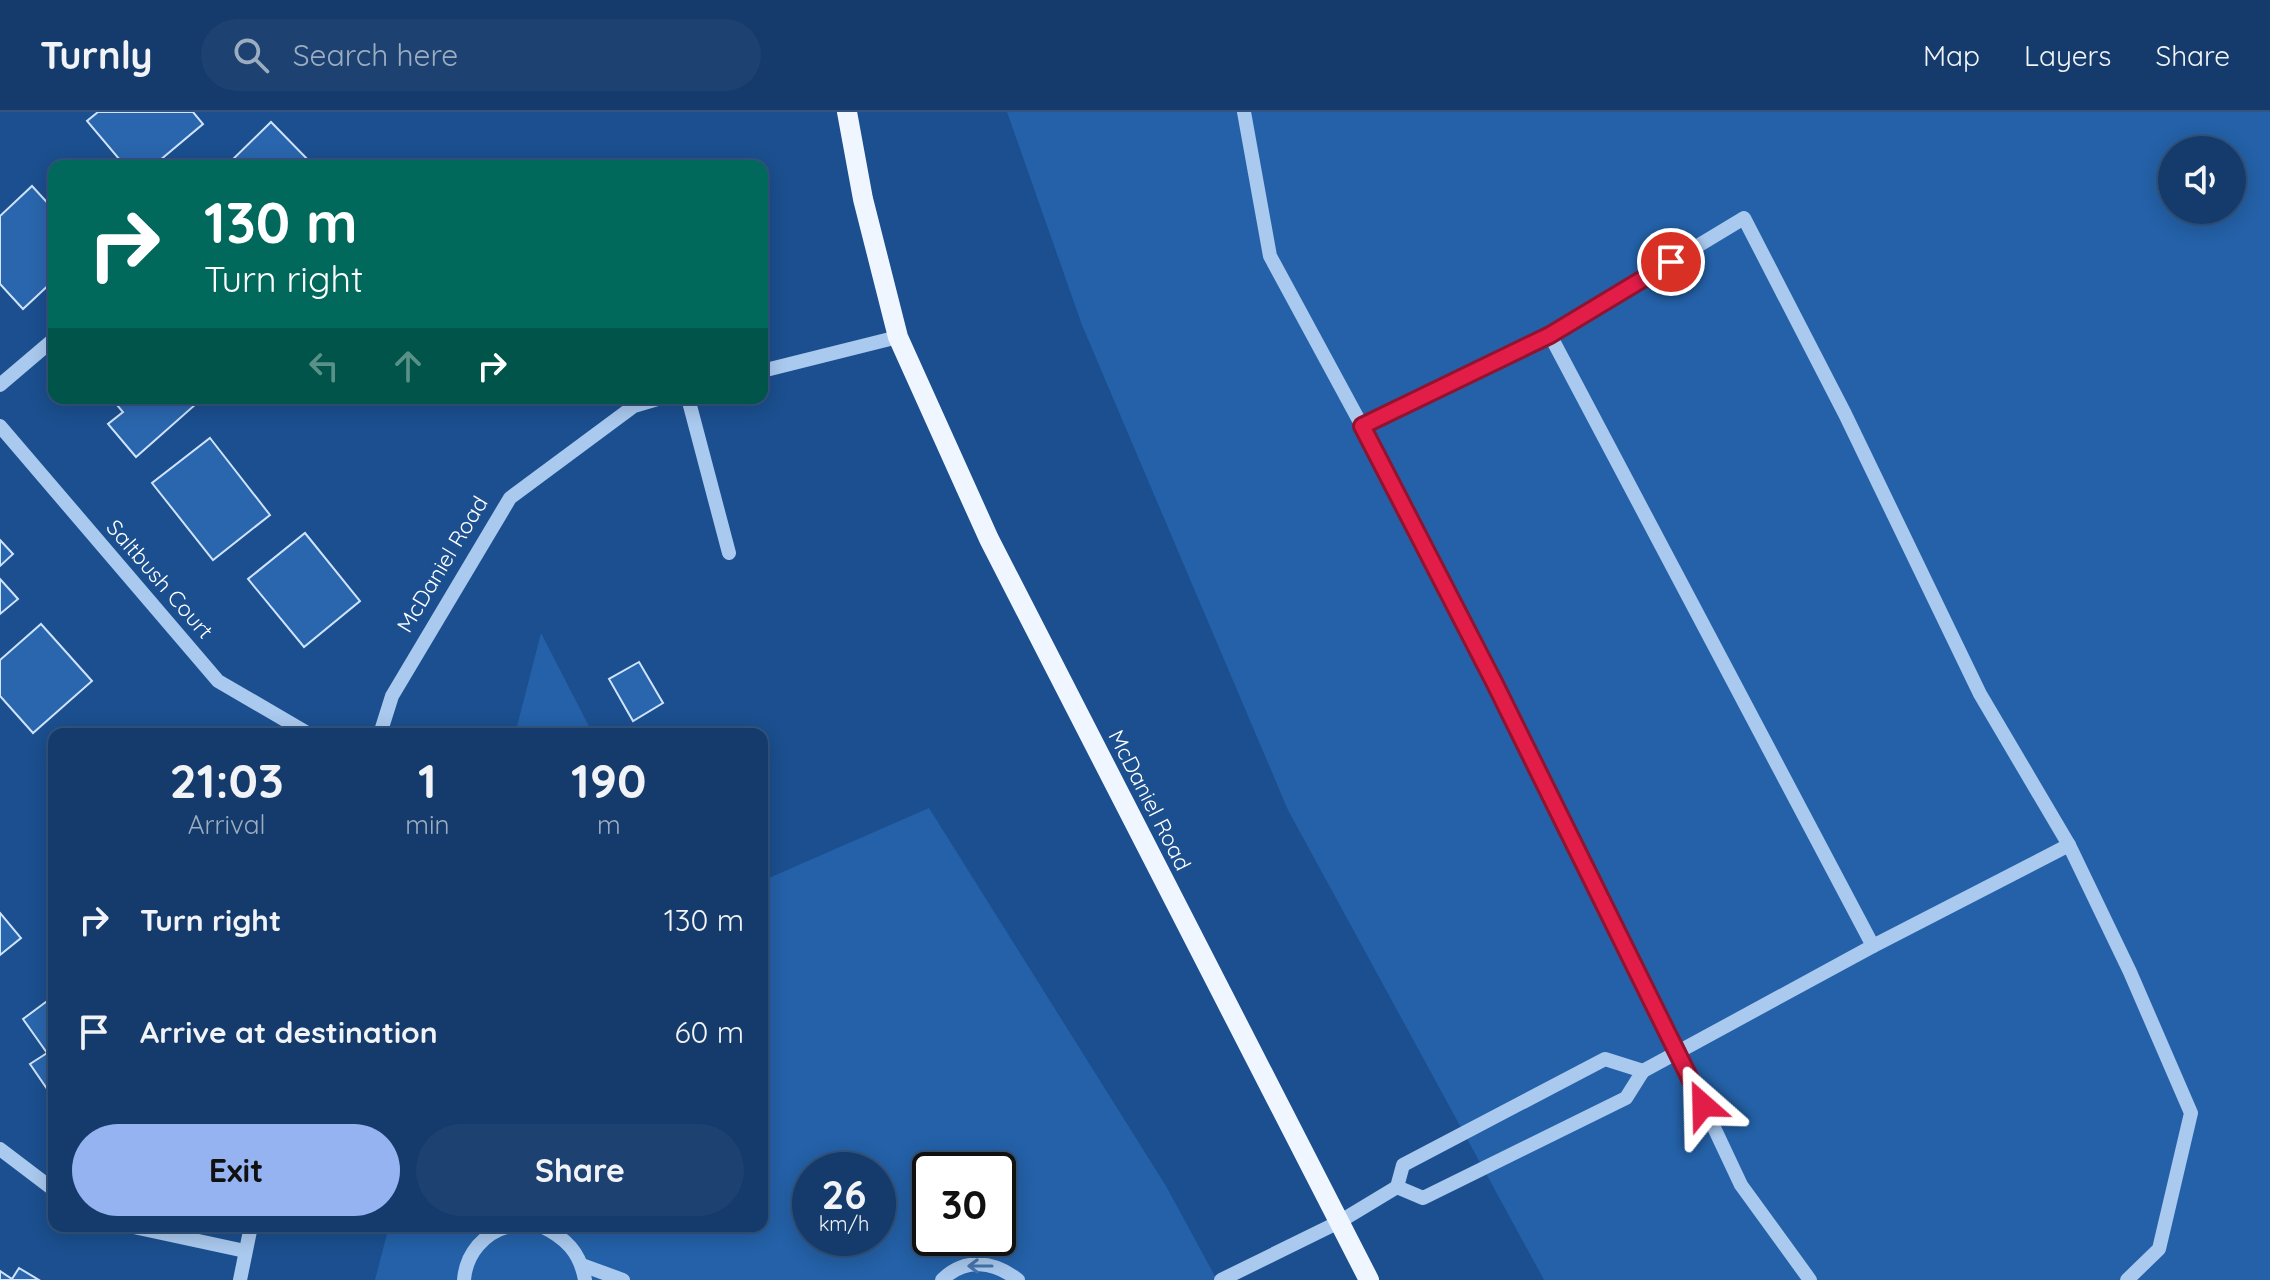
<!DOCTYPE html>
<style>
:root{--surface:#143b6b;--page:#1d4271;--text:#f1f3f6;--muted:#9dadc1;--line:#33557e;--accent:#95b2f1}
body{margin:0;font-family:Quicksand,sans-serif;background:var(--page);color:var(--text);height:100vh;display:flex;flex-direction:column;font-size:30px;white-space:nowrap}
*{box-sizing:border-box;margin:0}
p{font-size:26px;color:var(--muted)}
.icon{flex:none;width:44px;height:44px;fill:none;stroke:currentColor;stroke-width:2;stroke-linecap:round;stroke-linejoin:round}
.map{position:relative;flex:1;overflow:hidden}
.side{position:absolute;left:48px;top:616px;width:720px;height:504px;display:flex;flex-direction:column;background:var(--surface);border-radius:16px;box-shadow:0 4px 20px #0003,0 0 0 2px var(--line)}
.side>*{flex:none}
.guide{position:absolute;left:48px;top:48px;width:720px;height:244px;border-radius:16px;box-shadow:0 4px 20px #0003,0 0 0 2px var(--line);background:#00695c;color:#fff;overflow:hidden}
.tools{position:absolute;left:2158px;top:24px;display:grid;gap:16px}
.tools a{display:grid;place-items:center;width:88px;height:88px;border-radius:50%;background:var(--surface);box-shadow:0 4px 20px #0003,0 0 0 2px var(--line);font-size:40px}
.speed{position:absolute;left:792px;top:1040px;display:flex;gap:16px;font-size:40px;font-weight:700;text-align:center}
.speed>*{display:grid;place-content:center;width:104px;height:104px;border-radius:50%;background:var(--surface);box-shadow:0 4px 20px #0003,0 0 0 2px var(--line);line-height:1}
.speed small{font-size:20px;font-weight:400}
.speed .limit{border:4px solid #111;border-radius:12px;background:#fff;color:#111}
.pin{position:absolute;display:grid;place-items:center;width:68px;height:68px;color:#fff;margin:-34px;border:4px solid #fff;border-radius:50%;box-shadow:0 2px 8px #0007}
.me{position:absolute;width:88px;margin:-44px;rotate:335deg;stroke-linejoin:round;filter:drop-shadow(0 0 6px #0008)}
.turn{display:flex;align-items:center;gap:28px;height:168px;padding:0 24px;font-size:36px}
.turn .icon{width:104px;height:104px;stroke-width:2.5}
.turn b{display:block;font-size:56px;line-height:68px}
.lanes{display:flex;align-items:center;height:76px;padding:0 24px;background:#0003;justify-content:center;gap:40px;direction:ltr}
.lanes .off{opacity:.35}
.eta{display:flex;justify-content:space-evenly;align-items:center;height:136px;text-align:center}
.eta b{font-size:48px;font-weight:700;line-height:56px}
.action{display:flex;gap:16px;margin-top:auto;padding:16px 24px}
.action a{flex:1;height:92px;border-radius:48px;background:var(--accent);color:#111;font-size:32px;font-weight:700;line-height:92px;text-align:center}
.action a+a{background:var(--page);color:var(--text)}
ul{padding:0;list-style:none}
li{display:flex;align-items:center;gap:24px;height:112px;padding:0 24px}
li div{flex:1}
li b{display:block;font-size:30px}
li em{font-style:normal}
header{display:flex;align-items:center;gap:48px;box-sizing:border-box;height:112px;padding:0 40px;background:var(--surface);border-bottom:2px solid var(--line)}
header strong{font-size:38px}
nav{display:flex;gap:44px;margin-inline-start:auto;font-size:28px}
.search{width:560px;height:72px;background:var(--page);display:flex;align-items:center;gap:20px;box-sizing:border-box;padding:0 28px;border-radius:44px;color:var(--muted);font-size:30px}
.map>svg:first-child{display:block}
</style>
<header>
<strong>Turnly</strong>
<div class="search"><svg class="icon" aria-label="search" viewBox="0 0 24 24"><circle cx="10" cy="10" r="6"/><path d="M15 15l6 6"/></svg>Search here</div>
<nav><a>Map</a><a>Layers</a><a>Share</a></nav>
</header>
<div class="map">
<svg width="2270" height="1168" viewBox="0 0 2270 1168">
<rect width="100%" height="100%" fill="#1b4f8f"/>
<g fill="#2461a8" fill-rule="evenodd">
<path d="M 1007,0 L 2270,0 L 2270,1168 L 1544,1168 L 1288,698 L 1082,213 ZM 2172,38 L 2232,38 L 2232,98 L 2172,98 Z"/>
<polygon points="541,521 593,622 515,622"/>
<path d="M 929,696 L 1166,1074 L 1217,1168 L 375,1168 L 389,1114 L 762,1114 L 762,769 ZM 810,1058 L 878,1058 L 878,1126 L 810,1126 ZM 930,1058 L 998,1058 L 998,1126 L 930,1126 Z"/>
</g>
<g fill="#2a66ad" stroke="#cfe3fa" stroke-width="2">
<polygon points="98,0 193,0 203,12 153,54 125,54 87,9"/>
<polygon points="271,10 314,54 226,54"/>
<polygon points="32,74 54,98 54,168 23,197 0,172 0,104"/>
<polygon points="111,286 191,286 196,292 136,345 108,312 123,300"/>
<polygon points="210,326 270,403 213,448 152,371"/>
<polygon points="305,421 360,489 304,535 248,467"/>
<polygon points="0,428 13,442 0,454"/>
<polygon points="0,467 18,487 0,502"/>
<polygon points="41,512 92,569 33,621 0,584 0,548"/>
<polygon points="639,550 663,591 633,609 609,567"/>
<polygon points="0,801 21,826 0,843"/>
<polygon points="54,884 54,987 30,952 47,941 23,907"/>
<polygon points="19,1156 39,1168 0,1168 0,1159 12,1167"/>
</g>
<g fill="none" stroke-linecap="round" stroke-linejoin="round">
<g stroke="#a9c9ee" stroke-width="14">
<polyline points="1244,0 1270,144 1362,314"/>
<polyline points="1550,223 1744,106 1845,302 1980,582 2069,733"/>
<polyline points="762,259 898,225"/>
<polyline points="0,273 54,227"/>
<polyline points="688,286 729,441"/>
<polyline points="0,314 218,569 309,622"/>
<polyline points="380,622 392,584 510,386 634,294 661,286"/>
<polygon points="1605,947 1643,959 1626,986 1423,1086 1397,1075 1403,1053"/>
<polyline points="1643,959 1873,834 2069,733 2130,860 2191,1001 2159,1137 2127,1168"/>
<polyline points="0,1037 54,1078"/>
<polyline points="129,1114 245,1139"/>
<path d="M 541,1114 C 566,1126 580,1140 585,1168"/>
<polyline points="582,1153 623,1168"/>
<polyline points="240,1168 251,1114"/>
<path d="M 464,1168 C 466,1142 484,1120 510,1114"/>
<path d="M 942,1168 C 965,1145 994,1149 1018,1168"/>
<polyline points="1221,1168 1339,1110 1397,1075"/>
<polyline points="1810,1168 1741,1073 1678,939 1480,542 1362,314 1550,223 1873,834"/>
</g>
<polyline stroke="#f0f6ff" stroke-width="20" points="847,0 863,87 898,225 989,427 1369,1168"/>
</g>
<defs><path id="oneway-shaft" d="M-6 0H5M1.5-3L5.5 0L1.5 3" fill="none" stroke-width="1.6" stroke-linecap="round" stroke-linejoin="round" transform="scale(2)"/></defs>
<use stroke="#4674ac" href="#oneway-shaft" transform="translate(980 1154) rotate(180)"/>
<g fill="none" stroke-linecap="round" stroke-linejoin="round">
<g stroke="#92132f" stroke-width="20">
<polyline id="route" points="1671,150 1550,223 1362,314 1494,570 1703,993"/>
</g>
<use href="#route" stroke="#e11d48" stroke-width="14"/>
</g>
<g text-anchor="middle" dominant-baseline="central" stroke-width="8" stroke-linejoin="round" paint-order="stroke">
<g font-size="22" fill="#fff" stroke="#1b4f8f">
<text transform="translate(442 452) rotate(-59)">McDaniel Road</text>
<text transform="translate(160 467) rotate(49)">Saltbush Court</text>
<text transform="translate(1150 688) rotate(63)">McDaniel Road</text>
</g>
</g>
</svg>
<div class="tools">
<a><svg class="icon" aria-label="sound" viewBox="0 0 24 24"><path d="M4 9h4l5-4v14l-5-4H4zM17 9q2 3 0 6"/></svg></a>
</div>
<div class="speed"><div>26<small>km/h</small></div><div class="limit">30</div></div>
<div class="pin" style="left:1671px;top:150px;background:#d93025"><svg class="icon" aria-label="arrive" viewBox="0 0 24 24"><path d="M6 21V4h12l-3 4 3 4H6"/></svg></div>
<svg class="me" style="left:1703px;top:993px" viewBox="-20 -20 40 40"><path d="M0-17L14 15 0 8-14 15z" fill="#e11d48" stroke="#fff" stroke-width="4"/></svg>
<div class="guide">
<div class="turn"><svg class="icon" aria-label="right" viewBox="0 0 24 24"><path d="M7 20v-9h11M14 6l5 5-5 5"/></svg><div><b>130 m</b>Turn right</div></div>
<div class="lanes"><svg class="icon off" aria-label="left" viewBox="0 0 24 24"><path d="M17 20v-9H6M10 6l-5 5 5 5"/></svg><svg class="icon off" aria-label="ahead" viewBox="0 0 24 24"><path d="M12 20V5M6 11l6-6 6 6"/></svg><svg class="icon" aria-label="right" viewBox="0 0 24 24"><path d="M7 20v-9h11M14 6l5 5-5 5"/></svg></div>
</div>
<section class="side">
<div class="eta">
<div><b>21:03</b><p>Arrival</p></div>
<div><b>1</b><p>min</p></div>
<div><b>190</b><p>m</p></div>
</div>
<ul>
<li><svg class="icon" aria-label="right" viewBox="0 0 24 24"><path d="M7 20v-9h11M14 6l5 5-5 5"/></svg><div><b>Turn right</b></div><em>130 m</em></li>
<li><svg class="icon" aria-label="arrive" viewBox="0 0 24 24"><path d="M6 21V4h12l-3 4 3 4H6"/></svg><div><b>Arrive at destination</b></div><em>60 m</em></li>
</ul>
<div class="action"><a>Exit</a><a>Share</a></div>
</section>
</div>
